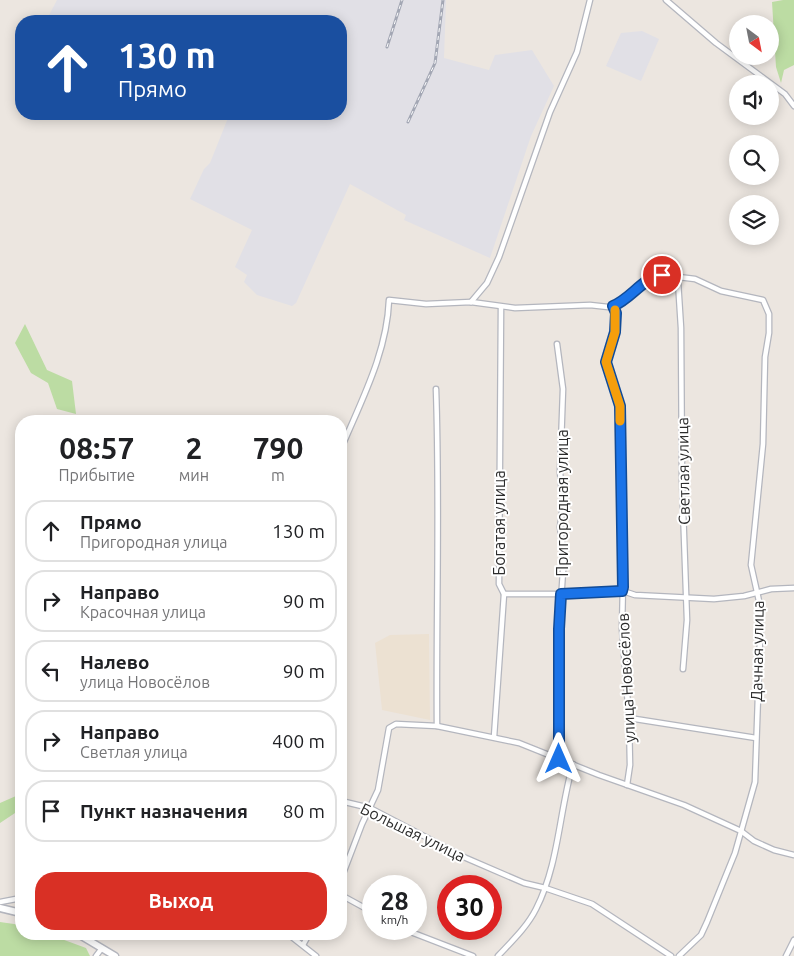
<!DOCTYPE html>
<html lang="ru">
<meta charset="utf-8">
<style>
:root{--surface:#fff;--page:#f6f6f6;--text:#202124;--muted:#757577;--line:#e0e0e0;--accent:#d93025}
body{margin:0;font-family:Ubuntu,sans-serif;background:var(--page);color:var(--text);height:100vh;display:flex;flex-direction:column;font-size:19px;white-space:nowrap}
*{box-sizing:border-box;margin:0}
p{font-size:16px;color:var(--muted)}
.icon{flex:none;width:28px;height:28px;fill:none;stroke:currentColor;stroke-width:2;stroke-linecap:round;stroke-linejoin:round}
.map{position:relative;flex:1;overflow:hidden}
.panel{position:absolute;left:15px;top:415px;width:332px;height:525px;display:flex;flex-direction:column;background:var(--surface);border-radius:20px;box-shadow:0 2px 12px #0003}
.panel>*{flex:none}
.guide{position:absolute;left:15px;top:15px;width:332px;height:105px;border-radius:20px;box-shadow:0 2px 12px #0003;background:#1a4fa0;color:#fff;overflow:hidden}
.needle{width:32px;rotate:148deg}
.controls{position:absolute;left:729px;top:15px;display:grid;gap:10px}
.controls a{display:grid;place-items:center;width:50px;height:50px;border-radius:50%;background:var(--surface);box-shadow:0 2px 12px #0003;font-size:25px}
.speed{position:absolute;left:362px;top:875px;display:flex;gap:10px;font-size:25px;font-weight:700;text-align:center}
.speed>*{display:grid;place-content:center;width:65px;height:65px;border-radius:50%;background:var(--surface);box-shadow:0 2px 12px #0003;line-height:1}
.speed small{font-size:12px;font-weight:400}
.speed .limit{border:8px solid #d22;background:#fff;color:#111}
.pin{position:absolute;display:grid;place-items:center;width:42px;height:42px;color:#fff;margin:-21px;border:2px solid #fff;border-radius:50%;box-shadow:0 1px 5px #0007}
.me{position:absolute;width:55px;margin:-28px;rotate:0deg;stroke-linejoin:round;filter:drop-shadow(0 0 4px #0008)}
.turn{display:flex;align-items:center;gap:18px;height:105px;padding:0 20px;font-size:22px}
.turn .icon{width:65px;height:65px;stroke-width:2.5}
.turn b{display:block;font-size:35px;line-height:42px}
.eta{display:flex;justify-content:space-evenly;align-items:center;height:85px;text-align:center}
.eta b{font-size:30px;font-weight:600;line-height:35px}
.primary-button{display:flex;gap:10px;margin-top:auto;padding:10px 20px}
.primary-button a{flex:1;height:58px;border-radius:20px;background:var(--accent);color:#fff;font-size:20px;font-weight:600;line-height:58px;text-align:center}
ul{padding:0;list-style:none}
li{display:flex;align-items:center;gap:15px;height:62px;margin:0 10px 8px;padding:0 10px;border:2px solid var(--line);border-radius:20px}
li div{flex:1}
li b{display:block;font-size:19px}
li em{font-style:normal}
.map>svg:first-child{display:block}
</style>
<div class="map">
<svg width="794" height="956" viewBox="0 0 794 956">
<rect width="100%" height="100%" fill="#ece6e0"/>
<g fill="#e1e0e6">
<polygon points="57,0 446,0 444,58 489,70 495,55 532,50 554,86 531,136 490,258 404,220 406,215 350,184 296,303 292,306 257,295 244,282 247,275 235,267 252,230 190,199 204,169 210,163 228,118 222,114 341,114 341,21 46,21"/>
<polygon points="642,31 659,39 641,81 606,66 621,33"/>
</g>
<polygon fill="#ece1d2" points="429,634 430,720 382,710 375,643 390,635"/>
<g fill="#bcdca3">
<polygon points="783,0 794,0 794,65 784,70 781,83 776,67 772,2"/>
<polygon points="25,324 47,370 72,381 76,414 57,409 48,383 31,373 15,343"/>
<polygon points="21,789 21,809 0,823 0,803 16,796"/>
<polygon points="0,922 21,925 21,934 48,934 86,948 90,956 0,956"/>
</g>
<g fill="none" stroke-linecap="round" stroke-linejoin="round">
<g stroke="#b4b6be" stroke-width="7">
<g id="minor">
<polyline points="666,0 716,43 785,94 794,106"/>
<polyline points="672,275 678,281 681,328 682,480 687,620 683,669"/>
<polyline points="471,302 487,283 499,257 550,112 577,52 590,0"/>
<polyline points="613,306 616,313 615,332 606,362 620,406 619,450 624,537 622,629 629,718 630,765 627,785"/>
<polyline points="557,344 563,389 560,472 563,505 560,527 564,557 559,629 559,759"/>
<path d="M 436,389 C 440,501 436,613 437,726"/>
<path d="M 341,449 C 361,401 387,353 389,300 L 426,304 L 471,302 L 515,308 L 590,305 L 608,307 L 624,301 L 652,277 L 662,275 L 695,279 L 721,291 L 763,300 L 769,314 L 769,333 L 765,357 L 763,444 L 751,565 L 761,610 L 755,782 L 735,853 L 707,922 L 701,935 L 679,956"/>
<polyline points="504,594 561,594 623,591 635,595 714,599 744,596 771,589 794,588"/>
<polyline points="629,718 756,738"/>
<polyline points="494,737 504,594 499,584 501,307"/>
<polyline points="341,801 370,808 466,858 524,883 545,888 592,904 671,956"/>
<polyline points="341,879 362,824 378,790 389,728 396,724 437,726 519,743 599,775 684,805 741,831 754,841 774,850 794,855"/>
<polyline points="341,895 374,913"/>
<polyline points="0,902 21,898"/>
<polyline points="403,929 473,956"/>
<polyline points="288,934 316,956"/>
<polyline points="303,945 309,934"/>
<polyline points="96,956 102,948"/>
<path d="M 498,956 C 512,941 527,927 536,909 C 559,864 559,812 573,764"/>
<polyline points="786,956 794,940"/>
</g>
</g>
<g stroke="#b4b6be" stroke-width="9">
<g id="secondary">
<polyline points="0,908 21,913"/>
<polyline points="78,934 115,956"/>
</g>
</g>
<use href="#minor" stroke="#fff" stroke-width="4.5"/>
<use href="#secondary" stroke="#fff" stroke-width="6"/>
<g stroke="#a3a7b4" stroke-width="3">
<g id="rail">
<polyline points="387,47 402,0"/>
<polyline points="408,122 435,63 443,0"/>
</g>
</g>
<use href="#rail" stroke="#fff" stroke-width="1" stroke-dasharray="4" stroke-linecap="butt"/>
</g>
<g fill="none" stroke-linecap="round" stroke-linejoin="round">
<g stroke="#114b97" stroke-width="12">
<path id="route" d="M 559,759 L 559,629 L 561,594 L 622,591 L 623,587 L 620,406 L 606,362 L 615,332 L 616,313 L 613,306 C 632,298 641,279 662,275"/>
</g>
<use href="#route" stroke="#1a73e8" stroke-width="9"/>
<polyline stroke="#f59e0b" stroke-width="9" points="615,310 615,332 606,362 620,406 620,421"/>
</g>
<g text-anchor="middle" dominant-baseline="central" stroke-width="4" stroke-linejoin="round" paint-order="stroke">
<g font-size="16" fill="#2c2c2c" stroke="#fff">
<text transform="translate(683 471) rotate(-91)">Светлая улица</text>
<text transform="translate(562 503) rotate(-90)">Пригородная улица</text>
<text transform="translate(499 523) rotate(-90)">Богатая улица</text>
<text transform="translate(757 651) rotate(-89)">Дачная улица</text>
<text transform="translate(626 678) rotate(-93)">улица Новосёлов</text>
<text transform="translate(413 832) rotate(26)">Большая улица</text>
</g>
</g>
</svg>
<div class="controls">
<a><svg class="needle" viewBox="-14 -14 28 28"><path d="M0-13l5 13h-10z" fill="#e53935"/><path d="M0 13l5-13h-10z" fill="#757577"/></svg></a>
<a><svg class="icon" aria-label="sound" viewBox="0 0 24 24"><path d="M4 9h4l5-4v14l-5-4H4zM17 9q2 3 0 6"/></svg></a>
<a><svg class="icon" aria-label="search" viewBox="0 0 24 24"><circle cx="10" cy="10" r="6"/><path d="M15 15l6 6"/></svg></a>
<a><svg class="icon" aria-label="layers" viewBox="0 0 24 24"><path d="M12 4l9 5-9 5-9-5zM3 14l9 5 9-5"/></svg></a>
</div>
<div class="speed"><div>28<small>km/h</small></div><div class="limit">30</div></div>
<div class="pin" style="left:662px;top:275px;background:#d93025"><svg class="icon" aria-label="arrive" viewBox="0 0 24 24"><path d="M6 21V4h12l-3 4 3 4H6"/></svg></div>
<svg class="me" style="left:559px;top:759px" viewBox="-20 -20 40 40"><path d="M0-17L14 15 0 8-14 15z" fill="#1a73e8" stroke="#fff" stroke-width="4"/></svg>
<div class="guide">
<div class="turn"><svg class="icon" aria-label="ahead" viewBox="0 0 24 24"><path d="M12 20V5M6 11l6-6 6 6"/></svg><div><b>130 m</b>Прямо</div></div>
</div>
<section class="panel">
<div class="eta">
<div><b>08:57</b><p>Прибытие</p></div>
<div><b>2</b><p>мин</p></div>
<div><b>790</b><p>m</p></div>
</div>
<ul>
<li><svg class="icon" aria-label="ahead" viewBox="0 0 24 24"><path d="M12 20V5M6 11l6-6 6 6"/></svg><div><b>Прямо</b><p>Пригородная улица</p></div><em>130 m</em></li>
<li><svg class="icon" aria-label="right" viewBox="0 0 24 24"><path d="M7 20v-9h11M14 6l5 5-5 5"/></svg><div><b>Направо</b><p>Красочная улица</p></div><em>90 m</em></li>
<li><svg class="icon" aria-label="left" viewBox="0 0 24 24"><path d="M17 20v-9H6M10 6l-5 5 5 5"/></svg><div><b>Налево</b><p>улица Новосёлов</p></div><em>90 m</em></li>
<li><svg class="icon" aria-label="right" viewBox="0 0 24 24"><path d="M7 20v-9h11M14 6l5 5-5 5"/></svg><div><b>Направо</b><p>Светлая улица</p></div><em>400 m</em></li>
<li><svg class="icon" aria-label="arrive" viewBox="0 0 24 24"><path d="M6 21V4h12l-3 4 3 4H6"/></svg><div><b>Пункт назначения</b></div><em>80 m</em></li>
</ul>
<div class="primary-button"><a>Выход</a></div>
</section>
</div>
